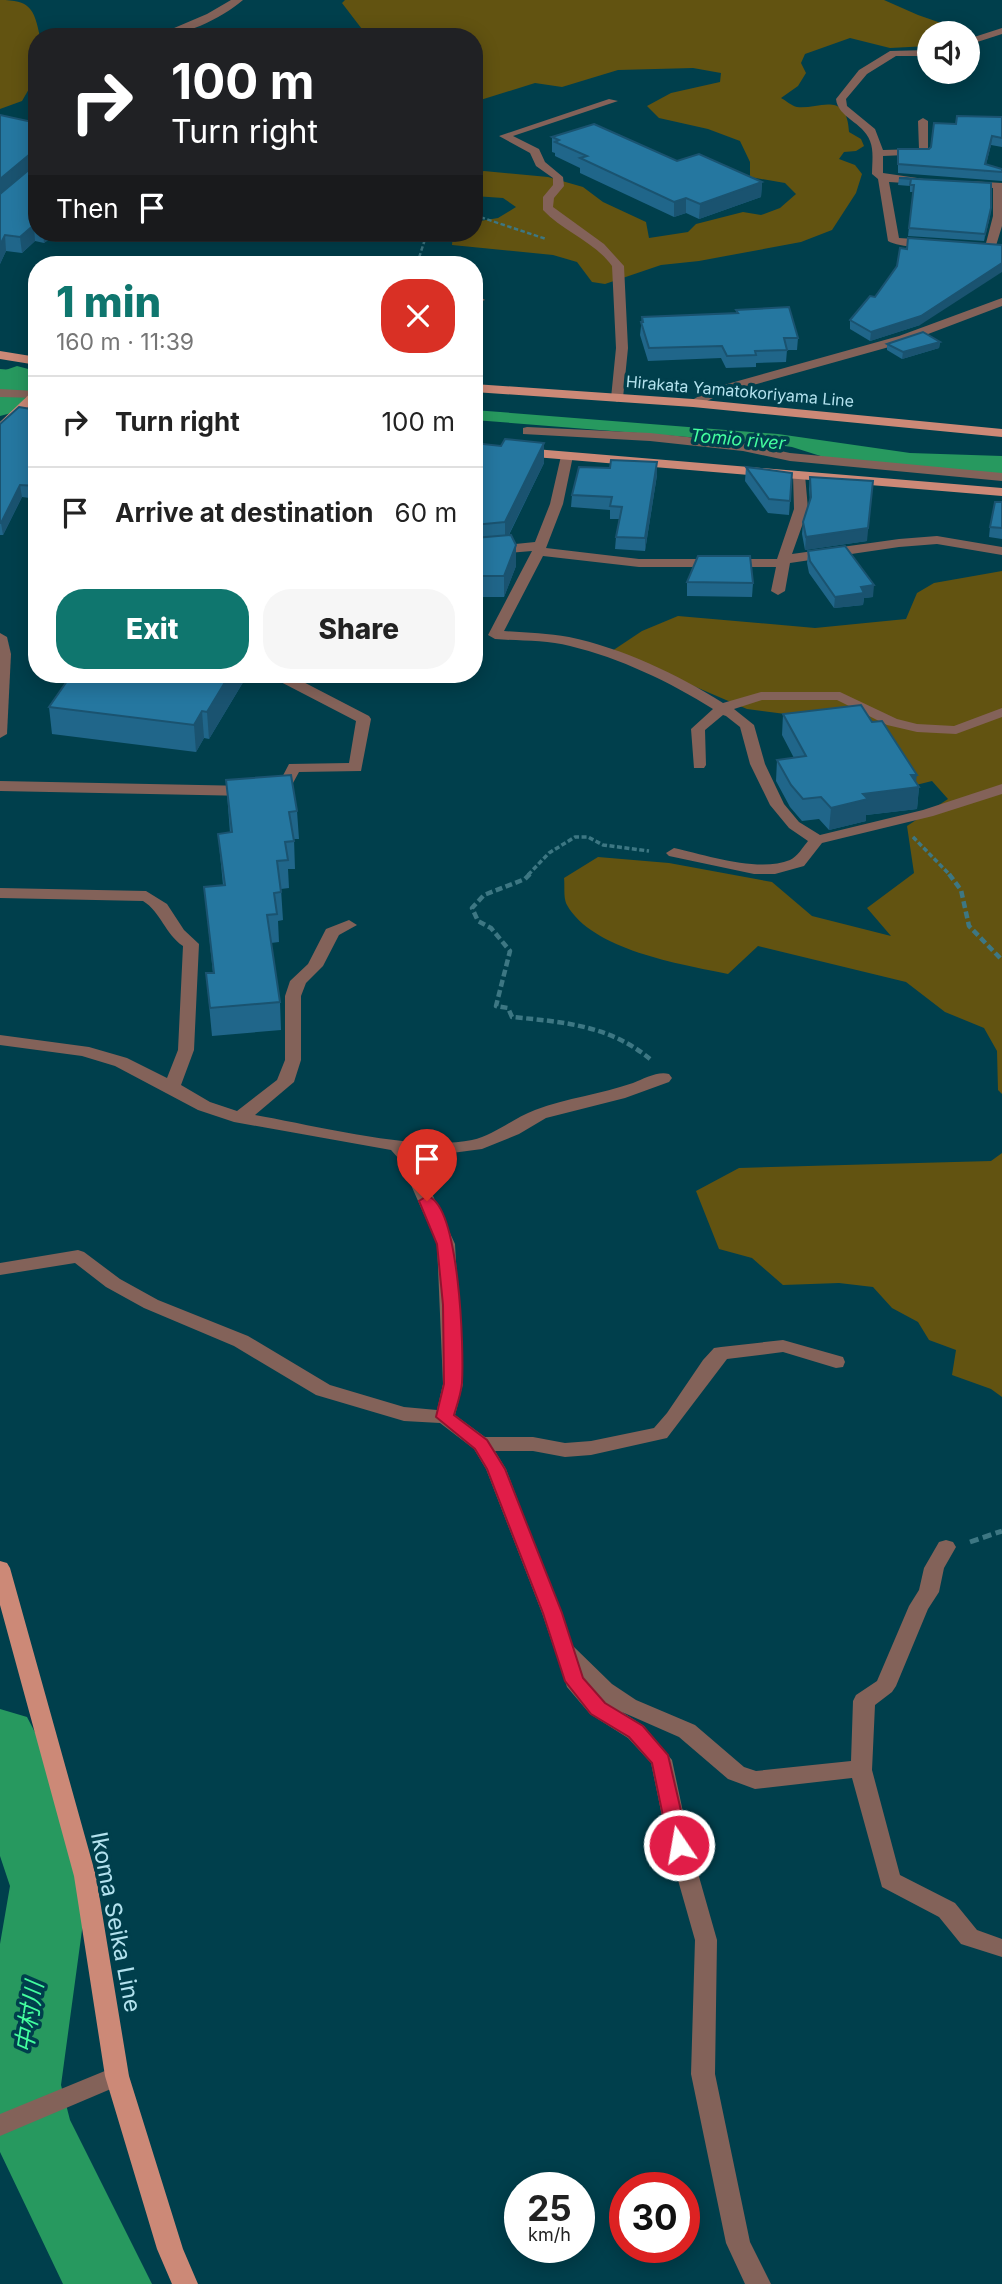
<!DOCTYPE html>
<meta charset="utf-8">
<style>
:root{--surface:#fff;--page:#f6f6f6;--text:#222;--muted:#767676;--line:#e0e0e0;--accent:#0f766e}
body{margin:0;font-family:Inter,"Noto Sans JP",sans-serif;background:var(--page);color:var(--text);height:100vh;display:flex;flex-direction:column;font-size:26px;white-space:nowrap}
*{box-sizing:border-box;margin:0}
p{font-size:23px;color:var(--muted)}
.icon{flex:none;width:38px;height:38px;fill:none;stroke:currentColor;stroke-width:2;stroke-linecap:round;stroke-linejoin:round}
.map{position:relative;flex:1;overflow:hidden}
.side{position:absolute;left:28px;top:256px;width:455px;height:427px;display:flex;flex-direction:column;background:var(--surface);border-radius:28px;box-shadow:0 4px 18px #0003}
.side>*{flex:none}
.hud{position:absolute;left:28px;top:28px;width:455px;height:214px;border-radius:28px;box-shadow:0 4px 18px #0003;background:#202124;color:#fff;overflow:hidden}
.tools{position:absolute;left:917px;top:21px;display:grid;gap:14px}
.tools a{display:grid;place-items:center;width:63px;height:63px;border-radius:50%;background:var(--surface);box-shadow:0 4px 18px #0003;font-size:35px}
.speed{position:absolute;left:504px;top:2172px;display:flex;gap:14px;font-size:35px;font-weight:700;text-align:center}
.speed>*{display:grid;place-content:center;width:91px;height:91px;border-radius:50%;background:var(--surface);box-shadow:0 4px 18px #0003;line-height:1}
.speed small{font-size:18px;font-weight:400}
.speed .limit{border:10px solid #d22;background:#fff;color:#111}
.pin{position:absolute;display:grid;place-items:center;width:60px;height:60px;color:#fff;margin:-72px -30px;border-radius:50% 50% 50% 0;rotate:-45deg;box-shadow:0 0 7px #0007}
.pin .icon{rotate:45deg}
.me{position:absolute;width:77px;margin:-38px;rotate:348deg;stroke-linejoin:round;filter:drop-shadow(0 0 5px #0008)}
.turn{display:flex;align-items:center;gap:24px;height:147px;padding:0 28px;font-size:32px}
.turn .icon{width:91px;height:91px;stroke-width:2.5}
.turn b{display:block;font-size:49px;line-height:60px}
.then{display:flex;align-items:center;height:66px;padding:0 28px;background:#0003;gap:14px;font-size:26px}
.round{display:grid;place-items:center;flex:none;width:74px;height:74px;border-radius:28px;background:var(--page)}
.summary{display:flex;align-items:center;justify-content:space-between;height:119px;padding:0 28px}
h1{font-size:42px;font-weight:800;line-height:52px;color:var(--accent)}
.cta{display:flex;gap:14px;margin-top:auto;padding:14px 28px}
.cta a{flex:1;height:80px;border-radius:28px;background:var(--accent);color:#fff;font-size:28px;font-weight:800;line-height:80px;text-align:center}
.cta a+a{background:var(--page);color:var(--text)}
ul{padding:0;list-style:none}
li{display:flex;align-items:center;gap:21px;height:91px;padding:0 28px;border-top:2px solid var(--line)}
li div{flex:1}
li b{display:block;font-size:26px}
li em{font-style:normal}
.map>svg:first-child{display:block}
</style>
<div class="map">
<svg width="1002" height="2284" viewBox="0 0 1002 2284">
<rect width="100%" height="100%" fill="#003f4c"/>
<g fill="#625311">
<path d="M 0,0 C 30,0 34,8 40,37 L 37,37 L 37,75 L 22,101 L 0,109 Z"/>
<path d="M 345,0 L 884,0 L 918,15 L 967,32 L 929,33 L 929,46 L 890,48 L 850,38 L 805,54 L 801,63 L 806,73 L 798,86 L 781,98 C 785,100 792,106 797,107 C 817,110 847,89 849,132 L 861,139 L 864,146 L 856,151 L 844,152 L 839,159 L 855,165 L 862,174 L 856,193 L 832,230 L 801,242 L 699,261 L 661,265 L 605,284 L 592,282 L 577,262 L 553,255 L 452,245 L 453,233 L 474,233 L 474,222 L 498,218 L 516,207 L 503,198 L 474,196 L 474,174 L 484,171 L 548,177 L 583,187 L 603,202 L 646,222 L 649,238 L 688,232 L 696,224 L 743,212 L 761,215 L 780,208 L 796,194 L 785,183 L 750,177 L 750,162 L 740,141 L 708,129 L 659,118 L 647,106 L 671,93 L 720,82 L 721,73 L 693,68 L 618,70 L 562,87 L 535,83 L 474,102 L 474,37 L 368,37 L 342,3 Z"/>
<path d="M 1002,571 L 1002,1094 L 998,1090 L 997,1051 L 984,1028 L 945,1012 L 906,982 L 758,946 L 728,974 C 680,964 592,950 567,905 C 563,898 565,886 564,878 L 598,857 L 669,863 L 772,882 L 812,916 L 891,936 L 867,908 L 914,873 L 907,826 L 948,799 L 932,781 L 912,786 L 793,715 L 747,709 L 612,651 L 642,631 L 678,616 L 815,628 L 906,619 L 917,593 L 934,583 Z"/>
<polygon points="1002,1153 1002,1397 991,1389 952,1375 956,1350 929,1340 918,1322 892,1308 873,1287 839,1283 783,1285 752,1258 719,1249 696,1191 739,1168 991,1161"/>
</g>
<g fill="#27995f">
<polygon points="0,369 37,372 37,388 0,384"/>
<polygon points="474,410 778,434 910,453 1002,456 1002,474 827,458 792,447 763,443 474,420"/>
</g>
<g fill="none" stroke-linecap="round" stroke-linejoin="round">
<g fill="#27995f" fill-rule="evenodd">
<polygon points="17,366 32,370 37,382 15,412 0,416 0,372"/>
<polygon points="0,1709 27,1717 38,1738 88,1886 61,2085 70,2120 152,2284 63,2284 0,2152 0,1944 10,1886 0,1856"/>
</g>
<g stroke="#3d7783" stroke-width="2.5" stroke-dasharray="4.5 2.5" stroke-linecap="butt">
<polyline points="474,215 546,239"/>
<polyline points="417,264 427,233"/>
</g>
<g stroke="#3d7783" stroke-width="3.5" stroke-dasharray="5 2.5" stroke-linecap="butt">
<polyline points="913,837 950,875"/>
<polyline points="528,875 549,853 575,837 588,837 603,845 649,851"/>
</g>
<g stroke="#3d7783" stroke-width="4.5" stroke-dasharray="7 3.5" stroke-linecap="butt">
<path d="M 530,874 L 525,879 L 484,895 L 472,908 L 478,921 L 491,928 L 510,951 L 496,1006 L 508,1008 L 512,1017 C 563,1022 609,1025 650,1059"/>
<polyline points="949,874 961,890 969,926 1002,960"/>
</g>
<polyline stroke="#3d7783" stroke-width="5" stroke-dasharray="9 4.5" stroke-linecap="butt" points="970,1542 1002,1531"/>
<g fill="#836259" fill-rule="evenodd">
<path d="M 231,0 L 243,0 C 221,19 182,37 153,37 L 207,14 Z"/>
<polygon points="1002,28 1002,34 968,45 968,39"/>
<path d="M 929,50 L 929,56 L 896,56 L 867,74 L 846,99 L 847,106 L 875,129 L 883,150 L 919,149 L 918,121 L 923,118 L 928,121 L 928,154 L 883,156 L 883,173 L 924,179 L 924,183 L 920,184 L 889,182 L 899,238 L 929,240 L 935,243 C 925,249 898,247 888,241 L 878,179 L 872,174 C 872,163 874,151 870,141 C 863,122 838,118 836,99 L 859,70 L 890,51 Z"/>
<path d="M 609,99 L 618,101 L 513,136 L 539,149 L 545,162 L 563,177 L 564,186 L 554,198 L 553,207 L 604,244 L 624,266 L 628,348 L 623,398 L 617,402 L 611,398 L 616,348 L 612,266 C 595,242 564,232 543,210 L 543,197 L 553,185 L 553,178 L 536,166 L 530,153 L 499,136 Z"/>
<polygon points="969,181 1002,183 1002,226 995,249 985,247 993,216 993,188 965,186 964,184"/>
<polygon points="474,297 479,296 485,300 474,304"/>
<polygon points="1002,298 1002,306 907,342 721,394 697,406 689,406 687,403 713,388 899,336"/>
<polygon points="0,389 35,391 37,398 0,397"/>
<polygon points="527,427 650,433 743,443 790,453 1002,473 1002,481 790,461 743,451 650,441 523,434 523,428"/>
<path d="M 567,452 L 573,456 L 563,504 L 546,548 L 639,559 L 777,559 L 794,509 L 793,475 L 799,471 L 805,475 L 808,509 L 792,554 L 899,539 L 937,536 L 1002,547 L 1002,555 L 937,544 L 899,547 L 790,563 L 785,591 L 778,595 L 771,591 L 776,567 L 639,567 L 543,556 L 504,631 C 526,633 547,633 569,637 C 622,648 677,674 723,703 L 761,692 L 840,692 L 897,719 L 917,724 L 954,726 L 1002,708 L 1002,717 L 956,734 L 917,732 L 887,725 L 837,700 L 762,700 L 734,709 L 754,725 L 765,764 L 784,804 L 799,822 L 820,835 L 923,810 L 1002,784 L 1002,794 L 933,816 L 822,843 L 804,866 L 775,874 L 754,874 L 669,856 L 666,853 L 674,848 C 706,855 759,873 790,860 C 797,857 803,847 808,841 L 789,828 L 770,805 L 750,764 L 740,727 L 726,716 L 723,715 L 705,730 L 706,765 L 704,768 L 694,768 L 691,729 L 713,709 C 670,682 620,658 570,646 C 546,640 520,641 495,639 L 488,635 L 532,551 L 474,556 L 474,548 L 535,542 L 550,504 L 561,456 Z"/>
<polygon points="0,633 7,637 11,654 7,734 0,738"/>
<polygon points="274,674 288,674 369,716 371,719 361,771 299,772 287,794 272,794 269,791 277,787 289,764 349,763 356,721 275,679"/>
<polygon points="0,781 249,786 257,791 249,796 0,791"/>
<path d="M 0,888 L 146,891 L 167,904 L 184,930 L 199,944 L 194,1050 L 181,1085 L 210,1102 L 237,1111 L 277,1080 L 285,1060 L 285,996 L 290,981 L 308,964 L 326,929 L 349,920 L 357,925 L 339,935 L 323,966 L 306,983 L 301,996 L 301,1060 L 294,1082 L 255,1115 C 313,1125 416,1152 472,1140 C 495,1135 513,1118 535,1110 C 567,1098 601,1094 633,1083 C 644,1079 657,1071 669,1074 L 672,1078 L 669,1082 L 625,1098 L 546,1118 L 519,1134 L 482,1149 L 437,1155 L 413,1152 L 455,1244 L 463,1384 L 455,1415 L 485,1437 L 533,1437 L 565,1443 L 591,1441 L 654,1428 L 667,1413 L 703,1360 L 714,1348 L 721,1347 L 783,1340 L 843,1357 L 845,1362 L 843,1367 L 836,1368 L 783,1352 L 727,1359 L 667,1438 L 591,1455 L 565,1457 L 533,1451 L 495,1451 L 506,1469 L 573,1646 L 612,1684 L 636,1700 L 695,1725 L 744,1767 L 756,1771 L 851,1761 L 853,1701 L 856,1695 L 877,1681 L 909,1606 L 919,1590 L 924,1568 L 939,1542 L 946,1540 L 953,1542 L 956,1547 L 944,1568 L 939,1592 L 928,1609 L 896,1686 L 892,1692 L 875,1705 L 872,1770 L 900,1875 L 955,1903 L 977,1930 L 1002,1939 L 1002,1957 L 961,1944 L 939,1917 L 882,1887 L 852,1778 L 755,1789 L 728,1779 L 679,1737 L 622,1712 L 644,1726 L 672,1760 L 690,1845 L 717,1940 L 715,2074 L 750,2242 L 771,2284 L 745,2284 L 726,2243 L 691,2074 L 695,1940 L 668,1845 L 651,1763 L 628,1738 L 590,1714 L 567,1687 L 542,1613 L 486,1469 L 474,1449 L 440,1423 L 404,1421 L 316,1395 L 234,1346 L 144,1308 L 106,1287 L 75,1263 L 0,1275 L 0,1263 L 78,1250 L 84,1252 L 120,1279 L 158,1300 L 248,1336 L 330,1385 L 404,1407 L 437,1410 L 443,1384 L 437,1244 L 400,1160 L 391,1150 L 234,1122 L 198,1110 L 115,1066 L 82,1056 L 0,1045 L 0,1035 L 89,1047 L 127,1058 L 167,1078 L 178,1050 L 183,946 C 165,934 161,912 143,901 L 0,898 Z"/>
<polygon points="117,2066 125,2069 129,2076 125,2083 0,2136 0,2114"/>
</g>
<g fill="#cc8977" fill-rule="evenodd">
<polygon points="0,351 37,357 37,365 0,359"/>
<polygon points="474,384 693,399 1002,429 1002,437 693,407 474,392"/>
<polygon points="37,387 37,398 4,432 0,433 0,422"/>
<polygon points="474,444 1002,488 1002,496 474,452"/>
<polygon points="0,1561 7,1563 10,1568 96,1876 129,2076 183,2249 198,2284 172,2284 157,2249 105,2076 74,1876 0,1605"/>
</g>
</g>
<g fill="#20668a">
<polygon points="0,115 37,123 37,233 58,233 44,243 35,241 22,253 6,251 0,264"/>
<polygon points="1002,117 1002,147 991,145 986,164 1002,169 1002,181 898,173 898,149 929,149 956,124"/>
<polygon points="552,137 677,161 762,182 761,197 699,219 686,213 674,217 580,173 580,168 555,156 555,153 552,152"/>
<polygon points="899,178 991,183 990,216 984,241 908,236 913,192 910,192 910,186 898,185"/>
<polygon points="907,249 920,325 870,341 850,329 850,320 875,297 897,266"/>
<polygon points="736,310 798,338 797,350 787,350 786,362 756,363 756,367 726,368 721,358 648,361 640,335 642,317 736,313"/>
<polygon points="940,342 939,348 902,359 887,350 887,344"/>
<polygon points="37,410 37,499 22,497 3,535 0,535 0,424"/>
<polygon points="474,443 501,446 544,443 544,463 509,535 516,566 504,597 474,597"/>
<polygon points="657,462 657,475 645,551 615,549 616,537 619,519 610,519 610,510 571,507 572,495 610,468"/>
<polygon points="746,467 792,473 789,515 768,513 745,481"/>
<polygon points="810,477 867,541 805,550 802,534 803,522 810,502 809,489"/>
<polygon points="1002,502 1002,539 989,537 990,527"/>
<polygon points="808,551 873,597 864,598 863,605 834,608 809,573 807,563"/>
<polygon points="687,582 753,583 752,597 687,596"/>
<polygon points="72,674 248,674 209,739 204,738 196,752 52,734 49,707"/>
<polygon points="783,714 916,783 919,787 917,809 866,815 866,821 829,830 819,819 802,821 790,807 776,781 777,760 794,758 782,735"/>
<polygon points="226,780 297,811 299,839 294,839 295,869 288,869 289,888 281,889 283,920 278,921 279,942 271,943 280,1002 281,1030 212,1036 206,973 213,973 204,887 223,885 218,834 230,833"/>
</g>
<g fill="#1a5370">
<polygon points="992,136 991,145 984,173 985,164"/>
<polygon points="36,149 37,165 0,196 0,179"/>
<polygon points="762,182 761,197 699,219 700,204"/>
<polygon points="686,198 686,213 674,217 674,202"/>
<polygon points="991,208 990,216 984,241 985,234"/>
<polygon points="34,225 35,241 22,253 20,237"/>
<polygon points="43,233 58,233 44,243"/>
<polygon points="5,235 6,251 0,264 0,245"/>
<polygon points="1002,263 1002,272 920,325 870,341 871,332"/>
<polygon points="940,342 939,348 902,359 903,352"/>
<polygon points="544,443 544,463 505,542 505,522"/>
<polygon points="657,462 657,475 645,551 645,538"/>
<polygon points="873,481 867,541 805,550 806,537"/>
<polygon points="20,485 22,497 3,535 1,523"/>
<polygon points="516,545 516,566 504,597 504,576"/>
<polygon points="874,585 873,597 864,598 863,605 834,608 835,597 861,587"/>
<polygon points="230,674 248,674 209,739 207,712"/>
<polygon points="202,711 204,738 196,752 194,725"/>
<polygon points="911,775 917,775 915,788 919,787 917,809 866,815 866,821 829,830 831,808"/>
</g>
<g fill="#2577a0" stroke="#1a5370" stroke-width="2">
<polygon points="0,115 37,123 37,150 36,149 0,179"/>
<polygon points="957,116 1002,117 1002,138 992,136 985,164 1002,169 1002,172 898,164 898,149 929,149 931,147 934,123 956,124"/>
<polygon points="594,124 677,161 699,154 762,182 700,204 686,198 674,202 580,158 587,156 555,142 559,140 552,137"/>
<polygon points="37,163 37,226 34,225 20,237 5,235 0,245 0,194"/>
<polygon points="899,178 991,183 991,208 985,234 909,228 914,185 910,185 911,179"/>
<polygon points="908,238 1002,245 1002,263 921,316 871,332 850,320 870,296 875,297 897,266 900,248 907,249"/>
<polygon points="789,307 798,338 784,338 787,350 755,351 756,355 727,356 722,346 649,348 641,322 643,322 642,317 738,313 736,310"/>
<polygon points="923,332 940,342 903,352 887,344"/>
<polygon points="19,407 37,410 37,486 20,485 1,523 0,523 0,424"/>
<polygon points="505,439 544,443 505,522 474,525 474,443 501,446"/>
<polygon points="611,460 657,462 645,538 616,537 622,507 610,506 612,497 572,495 579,467 610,468"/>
<polygon points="746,467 792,473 790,501 769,499"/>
<polygon points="810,477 873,481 868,528 806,537 803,522 811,497"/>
<polygon points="995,502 1002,502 1002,528 990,527"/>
<polygon points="511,535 516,545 504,576 474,576 474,538"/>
<polygon points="845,546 874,585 861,587 864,593 835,597 810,561 808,551"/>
<polygon points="698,556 750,556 753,583 687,582"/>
<polygon points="72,674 230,674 207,712 202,711 194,725 49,707"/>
<polygon points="861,705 872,722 882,721 917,775 911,775 919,787 863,794 868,799 831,808 821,797 803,799 791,785 777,760 806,756 783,714"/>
<polygon points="291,775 297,811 289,812 294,841 285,842 288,860 277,861 281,892 274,893 277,914 267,915 280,1002 210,1008 206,973 214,973 204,887 225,885 218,834 232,832 226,780"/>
</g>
<path fill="#e11d48" stroke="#92132f" stroke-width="2" d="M 427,1196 C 460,1204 464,1352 462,1383 C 461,1394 457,1405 454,1415 L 487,1440 L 505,1469 L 562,1613 L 583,1678 L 605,1703 L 643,1726 L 668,1755 L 689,1845 L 686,1851 L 679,1853 L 672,1851 L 669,1845 L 652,1763 L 629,1737 L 591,1714 L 565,1681 L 543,1613 L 487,1469 L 475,1449 L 436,1417 L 444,1384 L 443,1305 L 437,1244 L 419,1201 Z"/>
<g text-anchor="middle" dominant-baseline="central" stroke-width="7" stroke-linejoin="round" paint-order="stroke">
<g font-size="16" fill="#b3e2ee" stroke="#003f4c">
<text transform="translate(740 391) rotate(5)">Hirakata Yamatokoriyama Line</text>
</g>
<g font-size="18" font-style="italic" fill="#43fe9f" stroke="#003f4c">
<text transform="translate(738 439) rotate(5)">Tomio river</text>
</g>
<g font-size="23" fill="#b3e2ee" stroke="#003f4c">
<text transform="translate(116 1922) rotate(79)">Ikoma Seika Line</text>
</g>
<g font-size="24" font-style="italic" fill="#43fe9f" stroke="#003f4c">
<text transform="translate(29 2017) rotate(-81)">中村川</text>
</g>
</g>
</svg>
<div class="tools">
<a><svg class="icon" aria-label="sound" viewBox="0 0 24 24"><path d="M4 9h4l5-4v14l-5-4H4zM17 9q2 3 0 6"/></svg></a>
</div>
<div class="speed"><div>25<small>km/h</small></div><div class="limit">30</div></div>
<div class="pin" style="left:427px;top:1201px;background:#d93025"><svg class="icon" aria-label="arrive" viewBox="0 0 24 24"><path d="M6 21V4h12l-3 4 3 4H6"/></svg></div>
<svg class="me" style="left:679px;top:1845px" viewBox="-20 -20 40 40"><circle r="17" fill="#e11d48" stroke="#fff" stroke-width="3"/><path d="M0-11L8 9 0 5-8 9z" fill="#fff"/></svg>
<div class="hud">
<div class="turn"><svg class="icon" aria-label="right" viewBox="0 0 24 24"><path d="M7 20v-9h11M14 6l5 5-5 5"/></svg><div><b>100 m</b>Turn right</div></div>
<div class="then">Then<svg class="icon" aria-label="arrive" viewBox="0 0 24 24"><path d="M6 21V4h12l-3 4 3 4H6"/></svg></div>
</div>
<section class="side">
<div class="summary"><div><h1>1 min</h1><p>160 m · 11:39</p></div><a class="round" style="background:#d93025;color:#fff"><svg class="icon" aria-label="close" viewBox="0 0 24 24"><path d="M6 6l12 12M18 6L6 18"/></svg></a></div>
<ul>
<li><svg class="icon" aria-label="right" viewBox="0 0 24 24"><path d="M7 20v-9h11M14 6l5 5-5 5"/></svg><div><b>Turn right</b></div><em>100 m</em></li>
<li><svg class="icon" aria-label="arrive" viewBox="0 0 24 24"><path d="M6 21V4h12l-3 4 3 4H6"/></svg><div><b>Arrive at destination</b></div><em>60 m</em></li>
</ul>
<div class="cta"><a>Exit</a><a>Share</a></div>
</section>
</div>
